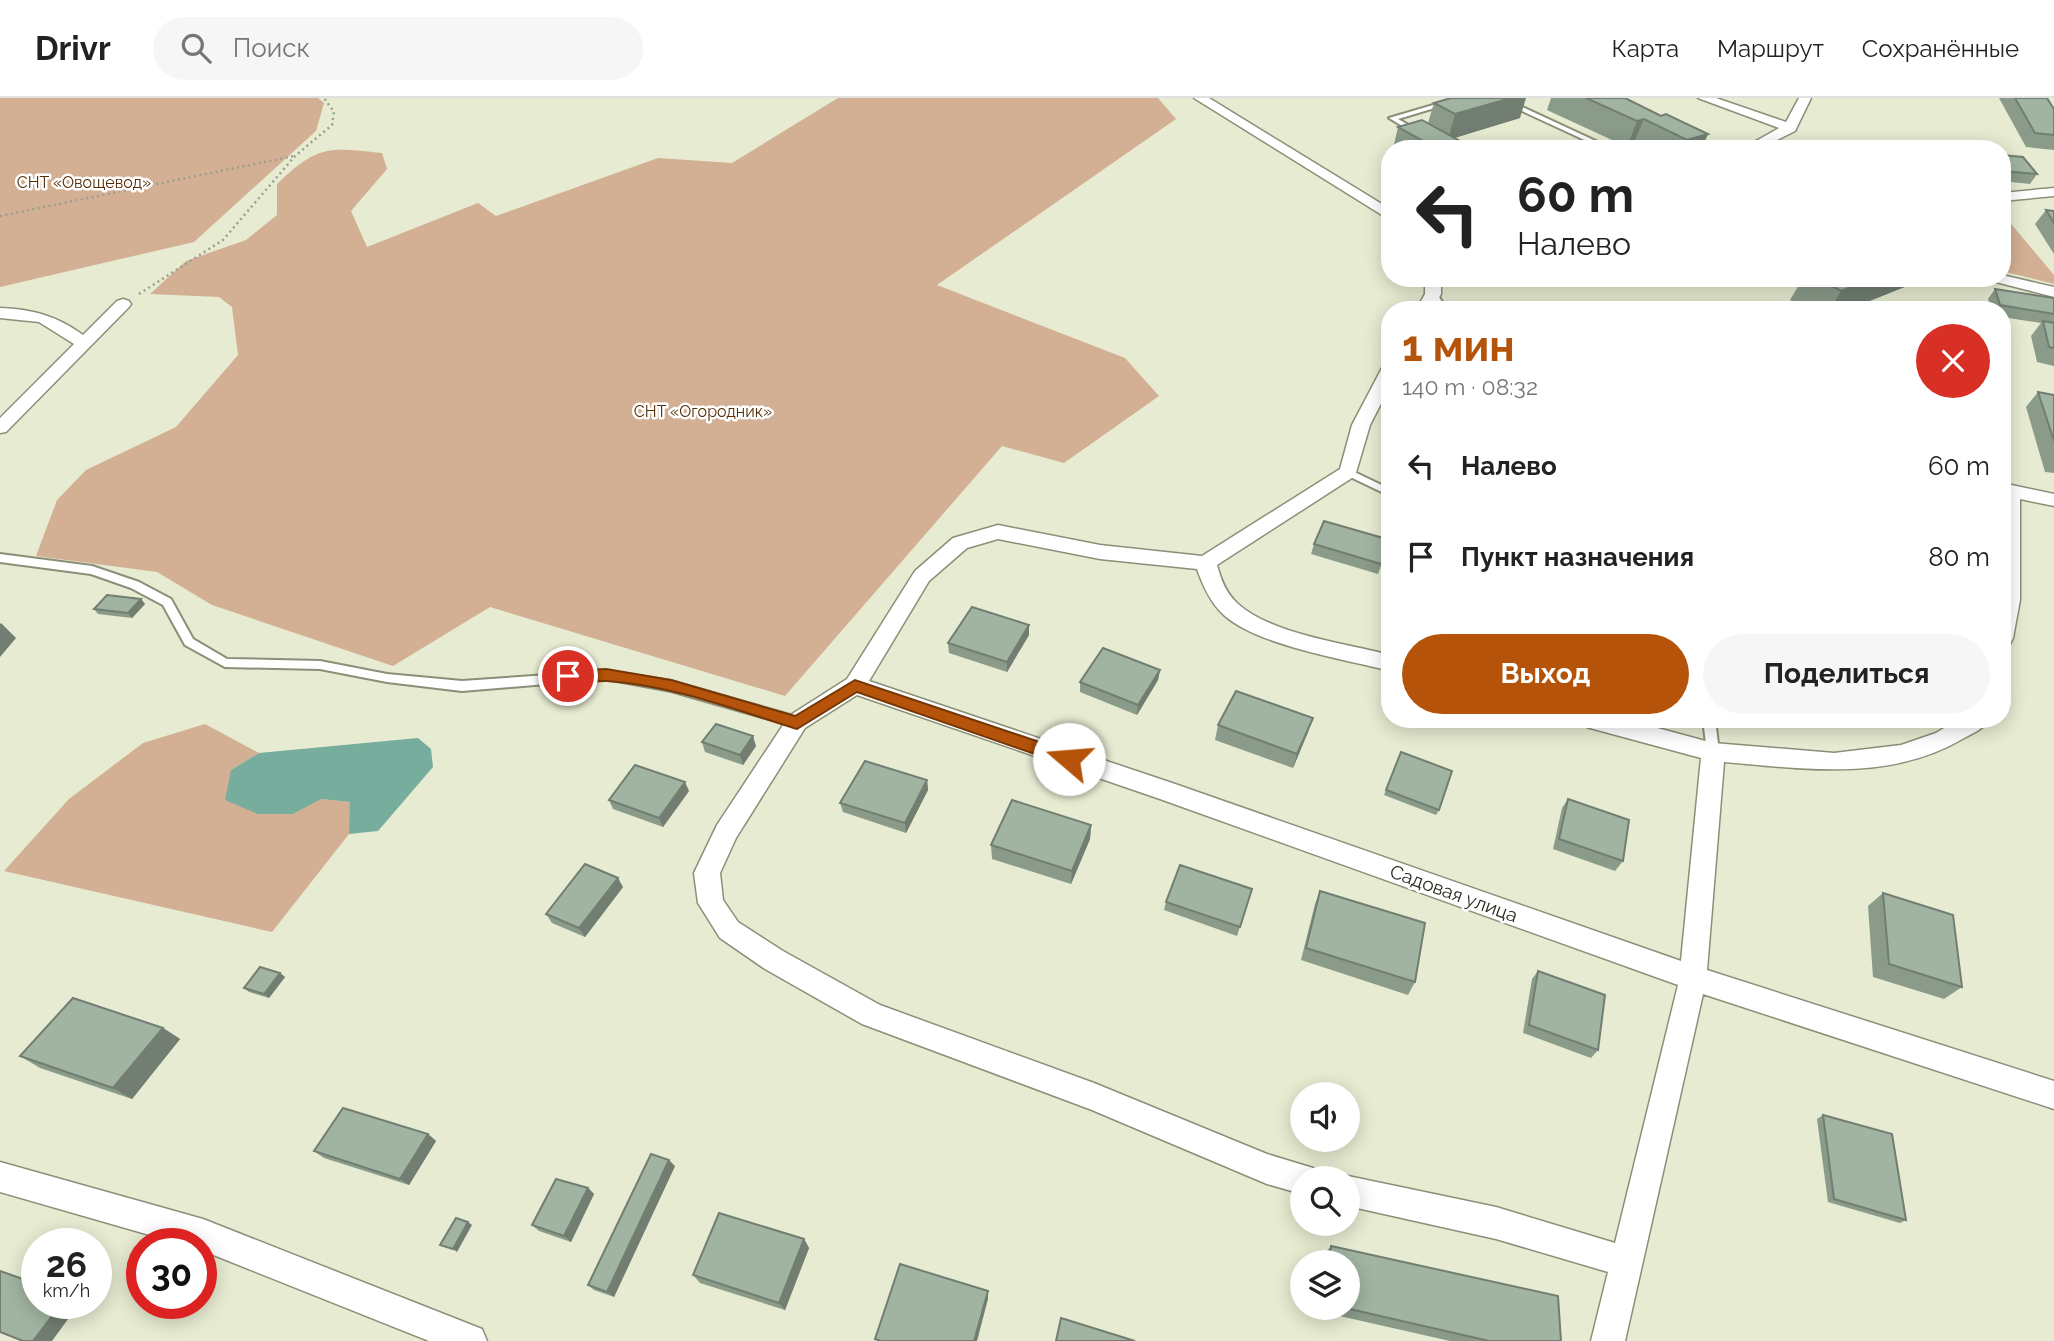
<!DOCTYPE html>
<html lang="ru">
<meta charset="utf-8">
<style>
:root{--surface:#fff;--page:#f6f6f6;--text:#222;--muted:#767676;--line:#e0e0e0;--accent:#b45309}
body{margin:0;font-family:Raleway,sans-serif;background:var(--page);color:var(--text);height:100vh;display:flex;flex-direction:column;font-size:26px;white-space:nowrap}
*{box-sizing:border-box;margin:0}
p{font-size:23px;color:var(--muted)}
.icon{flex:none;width:38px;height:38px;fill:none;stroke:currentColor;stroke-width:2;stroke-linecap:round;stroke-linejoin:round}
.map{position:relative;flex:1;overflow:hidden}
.side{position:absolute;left:1381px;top:203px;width:630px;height:427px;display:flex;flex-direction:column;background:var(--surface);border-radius:28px;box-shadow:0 4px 18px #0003}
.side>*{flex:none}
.hud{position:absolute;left:1381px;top:42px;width:630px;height:147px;border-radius:28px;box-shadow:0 4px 18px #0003;background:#fff;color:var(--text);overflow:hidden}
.buttons{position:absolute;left:1290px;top:984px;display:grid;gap:14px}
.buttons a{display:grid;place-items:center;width:70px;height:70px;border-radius:50%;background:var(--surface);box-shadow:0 4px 18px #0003;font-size:35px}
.speed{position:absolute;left:21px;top:1130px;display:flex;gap:14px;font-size:35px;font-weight:700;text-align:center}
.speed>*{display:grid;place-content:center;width:91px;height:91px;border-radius:50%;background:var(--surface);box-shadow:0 4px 18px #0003;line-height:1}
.speed small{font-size:18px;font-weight:400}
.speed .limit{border:10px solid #d22;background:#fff;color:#111}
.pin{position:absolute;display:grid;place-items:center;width:60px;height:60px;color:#fff;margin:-30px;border:4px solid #fff;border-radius:50%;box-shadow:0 2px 7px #0007}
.me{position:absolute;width:77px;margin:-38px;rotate:288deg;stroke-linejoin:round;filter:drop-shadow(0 0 5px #0008)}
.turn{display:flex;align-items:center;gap:24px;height:147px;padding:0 21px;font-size:32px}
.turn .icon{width:91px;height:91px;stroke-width:2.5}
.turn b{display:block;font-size:49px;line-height:60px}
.round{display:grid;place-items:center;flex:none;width:74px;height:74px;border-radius:37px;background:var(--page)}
.overview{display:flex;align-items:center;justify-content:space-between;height:119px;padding:0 21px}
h1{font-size:42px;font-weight:700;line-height:52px;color:var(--accent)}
.action{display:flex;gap:14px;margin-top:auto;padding:14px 21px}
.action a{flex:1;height:80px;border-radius:42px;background:var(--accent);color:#fff;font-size:28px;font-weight:700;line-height:80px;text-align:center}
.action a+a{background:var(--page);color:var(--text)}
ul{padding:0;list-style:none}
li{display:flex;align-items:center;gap:21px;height:91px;padding:0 21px}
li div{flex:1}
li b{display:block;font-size:26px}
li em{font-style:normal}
header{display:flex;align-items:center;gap:42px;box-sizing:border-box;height:98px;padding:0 35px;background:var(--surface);border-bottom:2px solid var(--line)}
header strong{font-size:33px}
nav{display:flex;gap:38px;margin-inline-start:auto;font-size:24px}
.search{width:490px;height:63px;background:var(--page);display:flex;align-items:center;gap:18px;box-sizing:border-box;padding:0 24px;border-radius:38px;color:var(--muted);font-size:26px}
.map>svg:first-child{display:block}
</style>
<header>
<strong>Drivr</strong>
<div class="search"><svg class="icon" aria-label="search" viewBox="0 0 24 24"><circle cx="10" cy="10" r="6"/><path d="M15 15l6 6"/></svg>Поиск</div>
<nav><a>Карта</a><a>Маршрут</a><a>Сохранённые</a></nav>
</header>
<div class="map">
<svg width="2054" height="1243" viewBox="0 0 2054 1243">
<rect width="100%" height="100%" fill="#e6ebd1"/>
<g fill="#d3b094">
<polygon points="0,0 318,0 324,5 316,33 194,144 0,189"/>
<path d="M 838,0 L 1158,0 L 1176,21 L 937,187 L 1125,260 L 1159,298 L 1064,365 L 1002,348 L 785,598 L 490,509 L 393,568 L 212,507 L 157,474 L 36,458 L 57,402 L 86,372 L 176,329 L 238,257 L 232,209 L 219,199 L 150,196 L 186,163 L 246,142 L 277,117 L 277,86 C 317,47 329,49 382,55 L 387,71 L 351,113 L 367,149 L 478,105 L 496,118 L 658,60 L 732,65 Z"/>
<polygon points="2002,115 2054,177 2054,186 2002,173"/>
<polygon points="205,626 259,655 231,672 293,716 320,701 351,704 349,736 272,834 4,773 69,701 143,645"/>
</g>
<polygon fill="#76ad9c" points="418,640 431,651 433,669 378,733 349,736 350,704 321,701 293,716 258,716 225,702 231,672 259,655"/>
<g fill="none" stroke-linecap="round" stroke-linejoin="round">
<g stroke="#8b8f78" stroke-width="4">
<g id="lane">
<polygon points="1457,0 1468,0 1398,21 1450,51 1441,51 1389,20"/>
<polygon points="1494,0 1503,0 1613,51 1604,51"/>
<polygon points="1433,193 1436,194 1447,212 1439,212 1429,196"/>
<polygon points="1348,371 1390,391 1390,398 1344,376 1343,374"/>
<polygon points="0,456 92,468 139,484 171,501 193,541 227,561 320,563 387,576 462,583 606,573 671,583 797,619 801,621 803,624 801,627 797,629 671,593 606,581 462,593 387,584 320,571 225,569 185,547 163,507 131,490 91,476 0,464"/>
<polygon points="1703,621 1715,621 1719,654 1717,658 1709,658 1707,654"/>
</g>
</g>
<g stroke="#8b8f78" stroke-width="3">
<g id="street">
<polygon points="1194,0 1209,0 1390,111 1390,122"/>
<polygon points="1698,0 1716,0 1786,24 1799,0 1811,0 1795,33 1759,51 1742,51 1779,30"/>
<polygon points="2054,90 2054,98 2002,103 2002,95"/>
<polygon points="2002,177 2054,189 2054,199 1992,183 1989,180 2002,180"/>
<polygon points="1425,180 1441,180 1441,196 1432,212 1416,212 1425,196"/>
<path d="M 123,201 L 129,203 L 131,206 L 129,209 L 6,334 L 0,335 L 0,320 L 74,246 L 39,224 L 0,220 L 0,210 C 32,211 57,218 83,237 L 117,203 Z"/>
<path d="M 1390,265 L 1390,288 L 1370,327 L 1355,378 L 1217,467 C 1221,482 1226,495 1237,505 C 1270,536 1345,545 1390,557 L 1390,573 C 1344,561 1260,548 1225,518 C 1211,506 1203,488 1197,471 L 1100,461 L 998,441 L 967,450 L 929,483 L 869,583 L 1175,686 L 1681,863 L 1701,660 L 1590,630 L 1582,627 L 1579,621 L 1624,621 L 1713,645 L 1834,655 L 1901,647 L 1936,635 L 1959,621 L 1989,621 C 1984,631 1973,635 1964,640 C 1891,684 1805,671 1724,664 L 1707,872 L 2054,983 L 2054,1011 L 1703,896 L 1625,1243 L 1591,1243 L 1608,1174 L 1496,1141 L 1348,1108 L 1348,1080 L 1343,1080 L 1348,1078 L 1496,1109 L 1615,1145 L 1678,887 L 1160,701 L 857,597 L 805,630 L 736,740 L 720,775 L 723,802 L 738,824 L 783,853 L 880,907 L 1094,985 L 1267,1056 L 1313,1070 L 1317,1080 L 1302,1080 L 1302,1096 L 1267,1086 L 1092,1012 L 862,926 L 765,871 L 720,840 L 698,805 L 694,775 L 717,727 L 789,618 L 847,581 L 915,473 L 953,440 L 998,427 L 1100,447 L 1202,458 L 1340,371 L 1352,327 L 1382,270 Z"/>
<polygon points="2002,385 2054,396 2054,408 2020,401 2020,502 2013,540 2010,546 2002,548"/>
<polygon points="0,1064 203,1121 482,1231 487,1243 429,1243 201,1152 201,1146 181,1146 0,1094"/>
</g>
</g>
<g stroke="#9b9f8b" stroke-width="2.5" stroke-dasharray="2 3.5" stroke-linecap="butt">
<polyline points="0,118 294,58"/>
<polyline points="139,196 223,142 295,58 332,27 334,14 324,0"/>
</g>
<use href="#lane" fill="#fff" fill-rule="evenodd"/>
<use href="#street" fill="#fff" fill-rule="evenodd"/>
</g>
<g fill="#8a9b8a">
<polygon points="1551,0 1625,0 1661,18 1708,36 1701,51 1641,51 1633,47 1627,49 1547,12"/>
<polygon points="1999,0 2047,0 2054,11 2054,52 2026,49"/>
<polygon points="1434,5 1520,20 1454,40 1456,48 1461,51 1393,51 1398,29 1428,25"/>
<polygon points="2002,57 2037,76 2030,86 2002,83"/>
<polygon points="2046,112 2054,113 2054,156 2035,126"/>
<polygon points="1803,180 1923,180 1922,182 1847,212 1808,212 1790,202"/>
<polygon points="1995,191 2054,200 2054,268 2037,264 2031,238 2041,225 2002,219 2002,212 1991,212 1988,201"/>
<polygon points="2038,294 2054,297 2054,375 2045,374 2026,309"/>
<polygon points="1314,446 1387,452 1378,476 1311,456"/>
<polygon points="141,501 145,506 132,520 98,516 94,511"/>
<polygon points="1029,527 1029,537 1007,574 949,555 948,545"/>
<polygon points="1160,572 1158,582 1137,617 1080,594 1080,584"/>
<polygon points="1218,627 1308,634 1293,670 1215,642"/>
<polygon points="702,644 756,648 743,667 705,654"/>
<polygon points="1401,654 1439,712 1436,717 1384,697"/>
<polygon points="927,682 928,692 906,735 843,714 840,705"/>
<polygon points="689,693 663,729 613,711 609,702"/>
<polygon points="1568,701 1623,763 1615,773 1553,751 1562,710"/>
<polygon points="1091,727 1090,741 1071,786 992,761 991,747"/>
<polygon points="623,789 585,839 552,825 546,816"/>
<polygon points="1252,791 1237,838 1164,812 1166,804"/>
<polygon points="1320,793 1415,884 1408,897 1301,862 1315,806"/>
<polygon points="1883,795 1962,889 1944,901 1873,879 1868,808"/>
<polygon points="1538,873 1598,952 1591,960 1523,935 1532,881"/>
<polygon points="280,875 285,879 269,900 249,894 244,890"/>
<polygon points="163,930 180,941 132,1001 40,970 20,958"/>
<polygon points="1823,1017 1906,1122 1900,1125 1828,1104 1817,1021"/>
<polygon points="428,1036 436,1043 409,1087 324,1060 314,1053"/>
<polygon points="675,1068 614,1199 594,1192 588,1187"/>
<polygon points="588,1090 594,1096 571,1144 539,1133 532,1127"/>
<polygon points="804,1141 809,1150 785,1212 700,1185 693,1177"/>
<polygon points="1331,1148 1561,1243 1450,1243 1322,1214 1322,1209 1348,1209 1348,1164 1324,1164 1324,1156"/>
</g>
<g fill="#717e71">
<polygon points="1511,0 1526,0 1520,20 1448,42 1455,16"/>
<polygon points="1644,21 1633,47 1627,49 1637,23"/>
<polygon points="1708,36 1701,51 1683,51 1687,42"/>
<polygon points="1458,42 1455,51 1450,44"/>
<polygon points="1874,180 1923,180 1922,182 1847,212 1830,212 1841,193"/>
<polygon points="141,501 145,506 132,520 128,515"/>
<polygon points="1,525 16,540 0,559 0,526"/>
<polygon points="1029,527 1029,537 1007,574 1007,564"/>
<polygon points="1160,572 1158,582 1137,617 1138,607"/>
<polygon points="1313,620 1308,634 1293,670 1297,656"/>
<polygon points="753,638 756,648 743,667 740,657"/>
<polygon points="927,682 928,692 906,735 905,725"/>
<polygon points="685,684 689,693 663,729 659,720"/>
<polygon points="1091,727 1090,741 1071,786 1072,773"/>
<polygon points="618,780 623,789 585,839 579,830"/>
<polygon points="280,875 285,879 269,900 264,896"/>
<polygon points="163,930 180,941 132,1001 113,990"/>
<polygon points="428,1036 436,1043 409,1087 400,1081"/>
<polygon points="669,1062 675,1068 614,1199 607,1194"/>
<polygon points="588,1090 594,1096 571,1144 564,1138"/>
<polygon points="468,1124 472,1127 457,1154 453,1151"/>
<polygon points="804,1141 809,1150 785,1212 779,1205"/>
<polygon points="988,1193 988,1201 977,1243 974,1243"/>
<polygon points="61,1206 79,1206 52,1243 33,1243"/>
</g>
<g fill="#a1b4a1" stroke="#717e71" stroke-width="2">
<polygon points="1451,0 1511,0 1455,16 1434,5"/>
<polygon points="1586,0 1625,0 1661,18 1666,16 1708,36 1687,42 1644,21 1637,23"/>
<polygon points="2015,0 2047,0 2054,11 2054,37 2035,35"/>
<polygon points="1422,22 1458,42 1450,44 1461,51 1429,51 1434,49 1398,29"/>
<polygon points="1880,49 1903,51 1882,51"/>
<polygon points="2002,57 2023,59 2037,76 2002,73"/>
<polygon points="2046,112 2054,113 2054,125"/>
<polygon points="1817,180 1874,180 1841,193"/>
<polygon points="1995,191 2054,200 2054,216 2000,207"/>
<polygon points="2043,223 2054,225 2054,250 2049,249"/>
<polygon points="2038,294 2054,297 2054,343"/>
<polygon points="1324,423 1390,442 1381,466 1314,446"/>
<polygon points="107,497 141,501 128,515 94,511"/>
<polygon points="972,509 1029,527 1007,564 948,545"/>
<polygon points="1103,550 1160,572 1138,607 1080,584"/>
<polygon points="1236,593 1313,620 1297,656 1218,627"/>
<polygon points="716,626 753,638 740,657 702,644"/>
<polygon points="1401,654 1452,673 1439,712 1386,692"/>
<polygon points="865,663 927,682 905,725 840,705"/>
<polygon points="635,667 685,684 659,720 609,702"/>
<polygon points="1568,701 1629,722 1623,763 1559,741"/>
<polygon points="1012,702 1091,727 1072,773 991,747"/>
<polygon points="585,766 618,780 579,830 546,816"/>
<polygon points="1180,767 1252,791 1240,829 1166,804"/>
<polygon points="1320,793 1425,825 1415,884 1306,850"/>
<polygon points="1883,795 1953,817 1962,889 1889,866"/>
<polygon points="260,869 280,875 264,896 244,890"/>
<polygon points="1538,873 1605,897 1598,952 1529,927"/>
<polygon points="73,900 163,930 113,990 20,958"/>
<polygon points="343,1010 428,1036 400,1081 314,1053"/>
<polygon points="1823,1017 1892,1036 1906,1122 1834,1101"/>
<polygon points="651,1056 669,1062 607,1194 588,1187"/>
<polygon points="556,1081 588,1090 564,1138 532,1127"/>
<polygon points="719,1115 804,1141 779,1205 693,1177"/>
<polygon points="456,1120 468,1124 453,1151 440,1147"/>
<polygon points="1331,1148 1558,1198 1561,1243 1489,1243 1341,1209 1348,1209 1348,1164 1330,1164"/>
<polygon points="900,1166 988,1193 974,1243 881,1243 875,1241"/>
<polygon points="0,1173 37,1186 37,1206 61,1206 33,1243 23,1243 0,1234"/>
<polygon points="1061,1220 1135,1243 1056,1243"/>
</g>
<path fill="#b45309" stroke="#753606" stroke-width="2" d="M 606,571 L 671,582 L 795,618 L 855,582 L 1075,656 L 1078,661 L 1075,666 L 1069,668 L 857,594 L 797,631 C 736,612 671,587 607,583 C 593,582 568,590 560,578 L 568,573 Z"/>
<g text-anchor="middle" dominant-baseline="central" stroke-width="5" stroke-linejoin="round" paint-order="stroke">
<g font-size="16" fill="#542e06" stroke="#fff">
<text x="84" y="84">СНТ «Овощевод»</text>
<text x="703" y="313">СНТ «Огородник»</text>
</g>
<g font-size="19" fill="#27291f" stroke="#fff">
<text transform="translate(1454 795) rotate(20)">Садовая улица</text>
</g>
</g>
</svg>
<div class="buttons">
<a><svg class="icon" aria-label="sound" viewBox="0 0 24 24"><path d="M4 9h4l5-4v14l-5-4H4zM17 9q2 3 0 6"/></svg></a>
<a><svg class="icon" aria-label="search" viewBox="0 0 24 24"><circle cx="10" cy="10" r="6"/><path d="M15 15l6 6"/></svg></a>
<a><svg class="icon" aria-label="layers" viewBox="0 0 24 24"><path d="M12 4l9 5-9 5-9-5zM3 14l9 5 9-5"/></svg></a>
</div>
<div class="speed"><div>26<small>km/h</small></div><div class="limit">30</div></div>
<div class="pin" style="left:568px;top:578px;background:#d93025"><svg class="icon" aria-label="arrive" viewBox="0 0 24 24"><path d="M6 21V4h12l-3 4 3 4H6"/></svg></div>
<svg class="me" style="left:1069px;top:661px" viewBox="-20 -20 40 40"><circle r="19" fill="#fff"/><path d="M0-13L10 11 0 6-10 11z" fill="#b45309"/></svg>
<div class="hud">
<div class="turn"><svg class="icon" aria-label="left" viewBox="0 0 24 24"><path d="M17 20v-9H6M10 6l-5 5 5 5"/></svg><div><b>60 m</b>Налево</div></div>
</div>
<section class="side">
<div class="overview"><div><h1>1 мин</h1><p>140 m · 08:32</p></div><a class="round" style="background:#d93025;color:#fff"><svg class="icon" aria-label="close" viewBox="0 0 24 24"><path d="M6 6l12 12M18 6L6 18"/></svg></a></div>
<ul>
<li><svg class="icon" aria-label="left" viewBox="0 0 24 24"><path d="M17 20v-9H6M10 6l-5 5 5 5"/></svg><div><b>Налево</b></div><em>60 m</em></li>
<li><svg class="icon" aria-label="arrive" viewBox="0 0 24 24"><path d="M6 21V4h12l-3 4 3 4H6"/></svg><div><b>Пункт назначения</b></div><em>80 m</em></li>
</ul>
<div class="action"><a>Выход</a><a>Поделиться</a></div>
</section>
</div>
